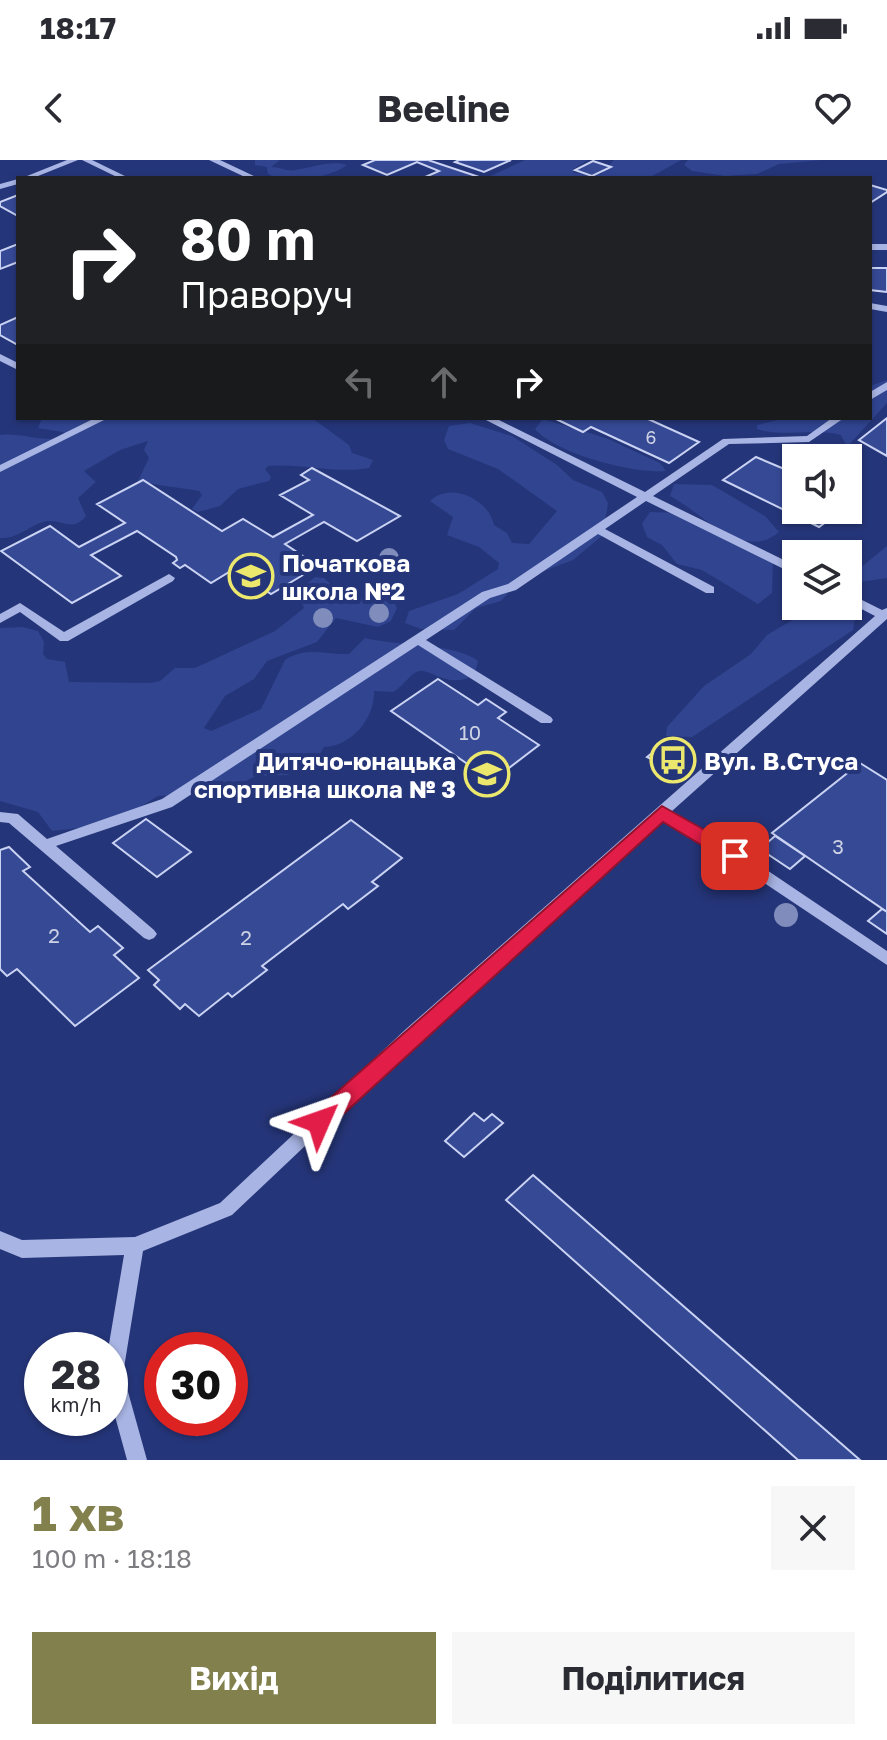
<!DOCTYPE html>
<html lang="uk">
<meta charset="utf-8">
<style>
:root{--surface:#fff;--page:#f7f7f7;--text:#2b2b33;--muted:#7c7c81;--accent:#82804d}
body{margin:0;font-family:"Golos Text",sans-serif;background:var(--page);color:var(--text);height:100vh;display:flex;flex-direction:column;font-size:30px;white-space:nowrap}
*{box-sizing:border-box;margin:0}
p{font-size:26px;color:var(--muted)}
.icon{flex:none;width:44px;height:44px;fill:none;stroke:currentColor;stroke-width:2;stroke-linecap:round;stroke-linejoin:round}
.map{position:relative;height:1300px;overflow:hidden}
.panel{display:flex;flex-direction:column;background:var(--surface);flex:1}
.panel>*{flex:none}
.guide{position:absolute;left:16px;top:16px;width:856px;height:244px;border-radius:0px;box-shadow:0 2px 6px #0004;background:#202124;color:#fff;overflow:hidden}
.fabs{position:absolute;left:782px;top:284px;display:grid;gap:16px}
.fabs a{display:grid;place-items:center;width:80px;height:80px;border-radius:0px;background:var(--surface);box-shadow:0 2px 6px #0004;font-size:40px}
.speed{position:absolute;left:24px;top:1172px;display:flex;gap:16px;font-size:40px;font-weight:700;text-align:center}
.speed>*{display:grid;place-content:center;width:104px;height:104px;border-radius:50%;background:var(--surface);box-shadow:0 2px 6px #0004;line-height:1}
.speed small{font-size:20px;font-weight:400}
.speed .limit{border:12px solid #d22;background:#fff;color:#111}
.pin{position:absolute;display:grid;place-items:center;width:68px;height:68px;color:#fff;margin:-34px;border-radius:16px;box-shadow:0 4px 12px #0006}
.me{position:absolute;width:88px;margin:-44px;rotate:47deg;stroke-linejoin:round;filter:drop-shadow(0 0 6px #0008)}
.turn{display:flex;align-items:center;gap:28px;height:168px;padding:0 32px;font-size:36px}
.turn .icon{width:104px;height:104px;stroke-width:2.5}
.turn b{display:block;font-size:56px;line-height:68px}
.lanes{display:flex;align-items:center;height:76px;padding:0 32px;background:#0003;justify-content:center;gap:40px;direction:ltr}
.lanes .off{opacity:.35}
.round{display:grid;place-items:center;flex:none;width:84px;height:84px;border-radius:0px;background:var(--page)}
.headline{display:flex;align-items:center;justify-content:space-between;height:136px;padding:0 32px}
h1{font-size:48px;font-weight:700;line-height:60px;color:var(--accent)}
.primary-button{display:flex;gap:16px;margin-top:auto;padding:16px 32px}
.primary-button a{flex:1;height:92px;border-radius:0px;background:var(--accent);color:#fff;font-size:32px;font-weight:700;line-height:92px;text-align:center}
.primary-button a+a{background:var(--page);color:var(--text)}
.status{display:flex;justify-content:space-between;align-items:center;height:56px;padding:0 40px;background:var(--surface);direction:ltr}
.status svg{height:22px;fill:currentColor}
header{display:flex;justify-content:space-between;align-items:center;height:104px;padding:0 32px;background:var(--surface);font-size:36px;font-weight:700}
.map>svg:first-child{display:block}
</style>
<div class="status"><b>18:17</b><svg viewBox="0 0 49 12"><path d="M0 12V9h3v3zM5 12V6h3v6zM10 12V3h3v9zM15 12V0h3v12zM26 1h20v11H26zM47 4h2v5h-2z"/></svg></div>
<header><svg class="icon" aria-label="back" viewBox="0 0 24 24"><path d="M15 5l-7 7 7 7"/></svg>Beeline<svg class="icon" aria-label="heart" viewBox="0 0 24 24"><path d="M12 20l-8-8c-3-5 5-10 8-4 3-6 11-1 8 4z"/></svg></header>
<div class="map">
<svg width="887" height="1300" viewBox="0 0 887 1300">
<rect width="100%" height="100%" fill="#253579"/>
<g fill="#304490">
<path d="M 255,0 L 280,0 L 271,7 C 280,7 288,12 296,10 C 313,7 332,0 347,5 C 329,18 287,26 268,14 L 267,7 L 255,5 Z"/>
<polygon points="525,0 588,0 573,9 574,13 601,14 614,0 681,0 649,18 486,18"/>
<polygon points="688,0 821,0 779,4 757,14 725,16 692,11 684,5"/>
<path d="M 887,220 L 887,243 L 847,287 L 841,275 C 814,267 783,278 757,269 L 757,265 L 787,258 L 870,258 L 870,226 Z"/>
<path d="M 42,258 L 312,258 L 349,285 L 352,293 L 373,300 L 369,308 C 334,314 305,303 268,306 L 265,309 L 271,317 L 269,321 L 238,329 L 220,346 L 198,352 L 192,349 L 202,335 L 199,331 C 178,327 159,326 138,321 L 149,298 L 144,290 L 148,281 L 120,290 L 84,311 L 96,322 L 78,338 L 86,356 C 72,374 60,357 43,362 C 27,367 18,379 0,378 L 0,275 C 24,272 41,284 65,276 L 63,272 L 38,268 Z"/>
<path d="M 543,259 L 606,278 L 660,303 L 666,311 C 634,314 556,294 535,269 Z"/>
<path d="M 470,263 L 512,276 L 557,305 L 573,320 L 602,332 L 608,343 L 603,375 L 573,400 L 520,420 L 501,441 L 476,448 L 454,470 L 421,469 L 405,463 L 409,451 L 458,434 L 498,409 L 499,403 L 479,387 L 447,375 L 453,357 L 430,341 C 450,321 489,339 494,365 L 507,373 L 512,383 L 529,384 L 557,351 L 498,309 L 448,289 L 444,280 L 449,266 Z"/>
<path d="M 674,324 L 712,325 L 765,356 L 779,372 C 744,403 700,351 670,336 Z"/>
<path d="M 650,352 L 682,353 C 707,379 744,377 773,398 L 772,433 L 758,444 L 702,410 L 677,404 L 662,385 L 647,377 L 642,364 Z"/>
<polygon points="887,386 887,418 853,423 849,417"/>
<path d="M 315,417 L 324,418 L 342,435 L 394,442 L 397,448 L 391,461 L 378,467 L 336,458 L 317,482 L 267,501 L 254,519 L 225,536 L 204,568 L 211,571 L 261,549 L 285,500 C 307,486 325,495 349,494 L 365,478 C 396,486 455,483 478,501 L 475,514 C 450,531 430,508 419,511 C 409,514 403,527 393,532 L 374,531 C 375,558 352,586 324,587 L 316,602 L 287,615 L 256,616 L 219,634 L 158,636 L 113,664 L 52,671 L 38,652 L 0,641 L 0,468 L 22,467 L 38,471 L 44,482 L 43,494 L 47,499 L 65,502 L 69,522 L 150,523 L 160,521 L 175,508 L 195,508 L 275,471 L 304,448 L 297,432 Z"/>
<polygon points="816,446 846,446 856,453 853,470 692,577 666,576 667,567 704,526 751,494 767,475"/>
</g>
<g fill="#364995" stroke="#cad3f3" stroke-width="2">
<polygon points="375,0 428,0 479,17 423,18 439,11 417,2 387,15 363,5"/>
<polygon points="459,0 511,0 484,12 455,2"/>
<polygon points="593,1 611,7 592,16 575,10"/>
<polygon points="870,25 887,30 887,32 870,43"/>
<polygon points="18,35 18,56 0,46 0,42"/>
<polygon points="18,84 18,102 0,109 0,91"/>
<polygon points="870,108 887,108 887,132 870,130"/>
<polygon points="18,157 18,185 0,175 0,165"/>
<polygon points="554,258 646,258 699,282 669,303 591,267 583,272"/>
<polygon points="887,258 887,296 859,280"/>
<polygon points="756,297 796,314 796,350 842,350 819,367 723,320"/>
<polygon points="312,308 400,356 357,381 324,362 285,384 318,406 271,434 234,409 211,423 185,405 180,408 173,403 177,400 176,397 137,371 91,395 121,416 72,443 1,391 50,366 79,387 125,363 97,344 143,320 222,371 243,359 273,377 313,355 280,335 309,320 301,315"/>
<polygon points="438,519 478,545 486,539 506,552 498,558 539,585 492,621 391,551"/>
<polygon points="663,584 673,591 659,603 647,597"/>
<polygon points="860,603 887,620 887,752 772,673"/>
<polygon points="146,659 191,692 157,717 113,683"/>
<polygon points="351,660 402,698 372,722 378,726 348,749 343,744 262,806 267,810 232,837 228,833 199,856 185,844 180,849 154,825 159,820 148,810"/>
<polygon points="775,676 805,696 790,709 760,689"/>
<polygon points="9,687 30,707 23,711 90,772 98,766 123,788 114,795 139,818 75,866 17,809 7,816 0,809 0,690"/>
<polygon points="882,749 887,752 887,774 868,761"/>
<polygon points="474,953 484,961 492,954 503,963 464,997 445,981"/>
<polygon points="533,1015 860,1300 798,1300 506,1040"/>
<polygon points="181,1258 214,1258 197,1275"/>
</g>
<g fill="none" stroke-linecap="round" stroke-linejoin="round">
<g fill="#a8b4e3" fill-rule="evenodd">
<polygon points="67,0 78,0 33,18 22,18"/>
<polygon points="82,0 92,0 129,18 119,18"/>
<polygon points="209,0 220,0 258,18 247,18"/>
<polygon points="18,19 18,24 0,29 0,24"/>
<rect x="870" y="84" width="17" height="6"/>
<polygon points="870,143 887,146 887,152 870,149"/>
<polygon points="0,194 18,203 18,210 0,201"/>
<polygon points="887,222 887,230 870,240 870,232"/>
<polygon points="95,258 108,258 0,312 0,305"/>
<polygon points="482,258 495,258 645,332 723,279 807,276 832,258 844,258 809,282 729,284 653,336 796,406 796,415 646,341 605,369 714,427 714,433 706,433 598,374 516,430 490,438 426,480 551,557 553,560 551,563 541,563 418,485 172,647 56,686 154,770 157,774 154,778 149,780 144,778 9,663 0,662 0,652 18,654 47,679 162,639 482,432 508,424 637,337"/>
<polygon points="169,414 175,418 173,421 68,481 60,481 20,452 0,463 0,454 20,443 64,472"/>
<polygon points="848,433 882,450 887,448 887,459 672,651 740,692 887,791 887,805 730,700 663,659 418,879 232,1055 143,1091 123,1214 147,1300 127,1300 110,1238 110,1190 108,1190 124,1095 22,1098 0,1089 0,1071 22,1080 135,1077 220,1043 406,869 875,456 848,442"/>
</g>
</g>
<g fill="#808cbc">
<circle cx="389" cy="398" r="10"/>
<circle cx="379" cy="453" r="10"/>
<circle cx="323" cy="458" r="10"/>
<circle cx="786" cy="755" r="12"/>
</g>
<polygon fill="#e11d48" stroke="#92132f" stroke-width="2" points="662,646 742,691 742,701 728,701 663,662 327,969 319,971 311,969 308,962 311,955"/>
<defs>
<g id="school-ring" transform="scale(2.3)"><circle r="9.5" fill="#253579" stroke="#ece76d" stroke-width="1.5"/><path d="M0-5L7-2L0 1L-7-2ZM-4 1L0 2.5L4 1V4Q0 6-4 4Z" fill="#ece76d"/></g>
<g id="bus-ring" transform="scale(2.3)"><circle r="9.5" fill="#253579" stroke="#ece76d" stroke-width="1.5"/><path d="M-5-6H5V4H4V6H2V4H-2V6H-4V4H-5ZM-3.5-4V0h7V-4ZM-3.5 1.2v1.5H-2V1.2ZM2 1.2v1.5H3.5V1.2Z" fill="#ece76d"/></g>
</defs>
<g fill-rule="evenodd">
<use href="#school-ring" x="251" y="416"/>
<use href="#bus-ring" x="673" y="600"/>
<use href="#school-ring" x="487" y="614"/>
</g>
<g text-anchor="middle" dominant-baseline="central" stroke-width="8" stroke-linejoin="round" paint-order="stroke">
<g font-size="18" fill="#cdd2e4">
<text x="651" y="277">6</text>
</g>
<g font-size="20" fill="#cdd2e4">
<text x="470" y="572">10</text>
<text x="838" y="686">3</text>
<text x="54" y="775">2</text>
<text x="246" y="777">2</text>
</g>
<g font-size="24" font-weight="bold" fill="#fff" stroke="#253579" text-anchor="start">
<text x="282" y="402">Початкова<tspan x="282" dy="28">школа №2</tspan></text>
<text x="456" y="600" text-anchor="end">Дитячо-юнацька<tspan x="456" dy="28">спортивна школа № 3</tspan></text>
<text x="704" y="600">Вул. В.Стуса</text>
</g>
</g>
</svg>
<div class="fabs">
<a><svg class="icon" aria-label="sound" viewBox="0 0 24 24"><path d="M4 9h4l5-4v14l-5-4H4zM17 9q2 3 0 6"/></svg></a>
<a><svg class="icon" aria-label="layers" viewBox="0 0 24 24"><path d="M12 4l9 5-9 5-9-5zM3 14l9 5 9-5"/></svg></a>
</div>
<div class="speed"><div>28<small>km/h</small></div><div class="limit">30</div></div>
<div class="pin" style="left:735px;top:696px;background:#d93025"><svg class="icon" aria-label="arrive" viewBox="0 0 24 24"><path d="M6 21V4h12l-3 4 3 4H6"/></svg></div>
<svg class="me" style="left:319px;top:962px" viewBox="-20 -20 40 40"><path d="M0-17L14 15 0 8-14 15z" fill="#e11d48" stroke="#fff" stroke-width="4"/></svg>
<div class="guide">
<div class="turn"><svg class="icon" aria-label="right" viewBox="0 0 24 24"><path d="M7 20v-9h11M14 6l5 5-5 5"/></svg><div><b>80 m</b>Праворуч</div></div>
<div class="lanes"><svg class="icon off" aria-label="left" viewBox="0 0 24 24"><path d="M17 20v-9H6M10 6l-5 5 5 5"/></svg><svg class="icon off" aria-label="ahead" viewBox="0 0 24 24"><path d="M12 20V5M6 11l6-6 6 6"/></svg><svg class="icon" aria-label="right" viewBox="0 0 24 24"><path d="M7 20v-9h11M14 6l5 5-5 5"/></svg></div>
</div>
</div>
<section class="panel">
<div class="headline"><div><h1>1 хв</h1><p>100 m · 18:18</p></div><a class="round"><svg class="icon" aria-label="close" viewBox="0 0 24 24"><path d="M6 6l12 12M18 6L6 18"/></svg></a></div>
<div class="primary-button"><a>Вихід</a><a>Поділитися</a></div>
</section>
